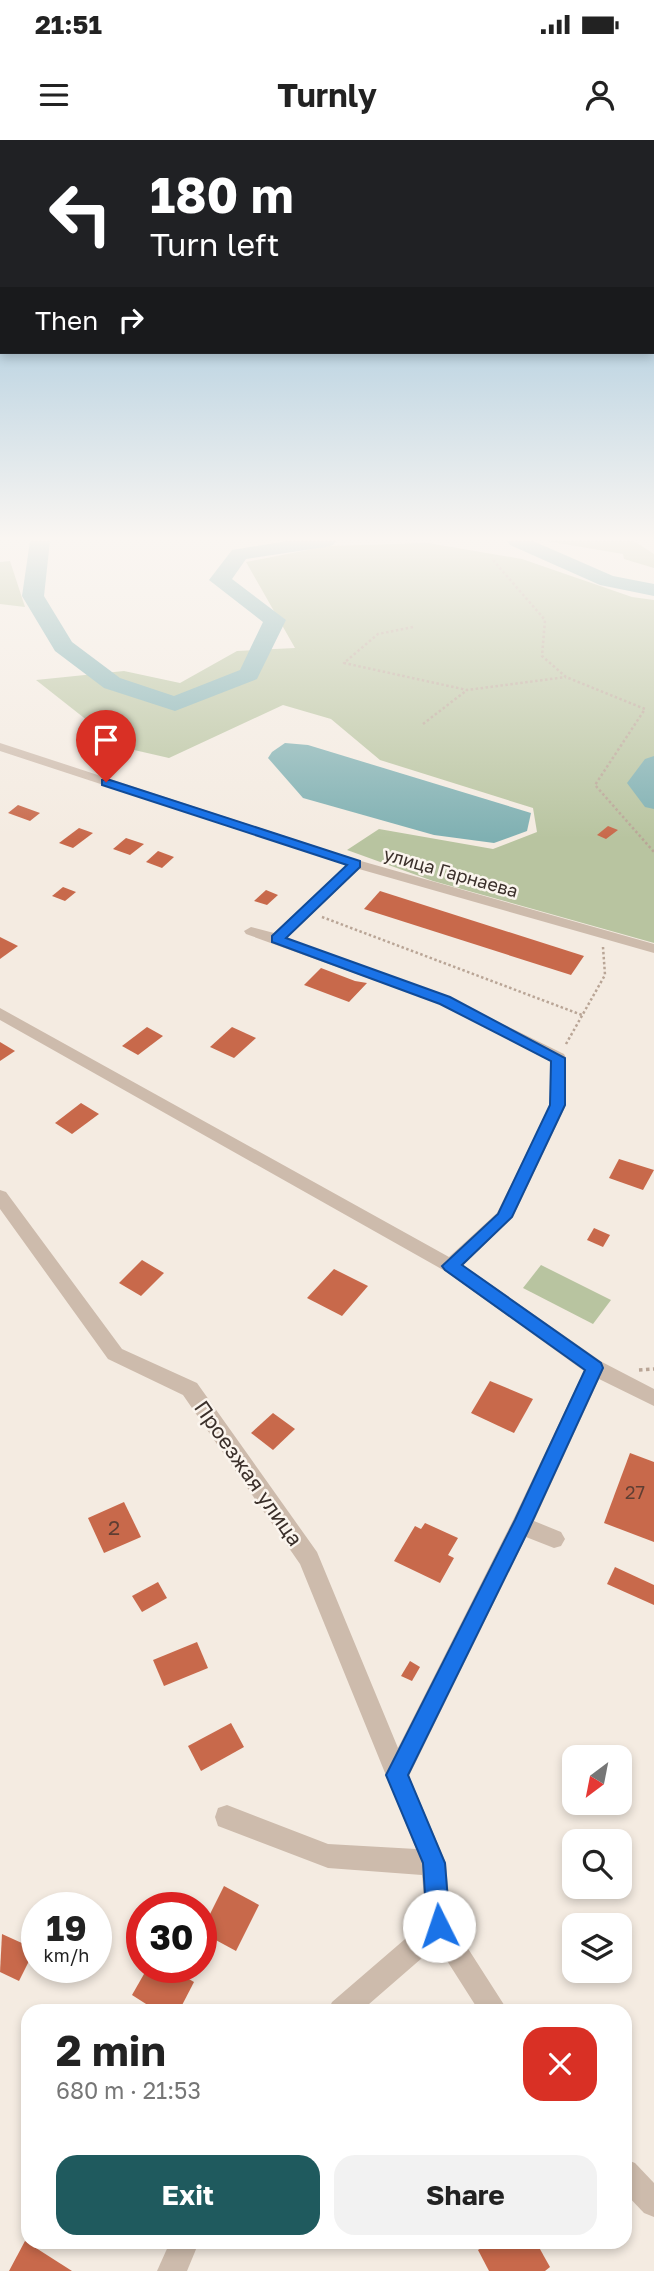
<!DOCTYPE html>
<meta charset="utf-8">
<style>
:root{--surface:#fff;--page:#f2f2f2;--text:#222;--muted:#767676;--accent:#1f5a5e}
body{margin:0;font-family:"Golos Text",sans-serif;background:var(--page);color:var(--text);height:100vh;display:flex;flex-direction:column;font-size:26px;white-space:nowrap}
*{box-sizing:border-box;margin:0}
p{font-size:23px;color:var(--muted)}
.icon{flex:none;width:38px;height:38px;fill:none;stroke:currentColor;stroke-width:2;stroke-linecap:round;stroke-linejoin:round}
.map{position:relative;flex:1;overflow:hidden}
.side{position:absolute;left:21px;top:1864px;width:611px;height:245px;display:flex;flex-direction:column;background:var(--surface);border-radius:21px;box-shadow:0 4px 10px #0003}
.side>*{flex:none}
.hud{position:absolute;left:0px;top:0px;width:654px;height:214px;box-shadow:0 4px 10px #0003;background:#202124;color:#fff;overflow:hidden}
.needle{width:46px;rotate:212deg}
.buttons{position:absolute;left:562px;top:1605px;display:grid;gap:14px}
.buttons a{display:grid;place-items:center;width:70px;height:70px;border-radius:14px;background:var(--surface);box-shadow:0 4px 10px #0003;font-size:35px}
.speed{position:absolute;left:21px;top:1752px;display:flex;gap:14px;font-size:35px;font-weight:700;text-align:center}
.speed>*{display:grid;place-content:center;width:91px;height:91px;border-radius:50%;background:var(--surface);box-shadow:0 4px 10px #0003;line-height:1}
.speed small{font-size:18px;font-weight:400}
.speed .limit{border:10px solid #d22;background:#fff;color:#111}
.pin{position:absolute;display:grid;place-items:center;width:60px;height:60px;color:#fff;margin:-72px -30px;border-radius:50% 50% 50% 0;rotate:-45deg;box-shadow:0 0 7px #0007}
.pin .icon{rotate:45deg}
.me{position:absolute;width:77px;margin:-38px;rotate:356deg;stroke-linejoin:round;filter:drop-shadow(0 0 5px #0008)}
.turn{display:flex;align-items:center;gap:24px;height:147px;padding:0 35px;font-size:32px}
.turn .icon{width:91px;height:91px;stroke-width:2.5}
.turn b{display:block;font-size:49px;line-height:60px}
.then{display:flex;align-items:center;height:66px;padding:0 35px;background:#0003;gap:14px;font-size:26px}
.round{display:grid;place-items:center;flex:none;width:74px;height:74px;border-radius:21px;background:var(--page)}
.headline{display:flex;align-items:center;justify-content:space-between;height:119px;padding:0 35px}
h1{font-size:42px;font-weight:700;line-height:52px}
.primary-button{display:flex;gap:14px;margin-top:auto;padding:14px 35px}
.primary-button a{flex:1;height:80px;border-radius:21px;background:var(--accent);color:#fff;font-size:28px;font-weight:700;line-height:80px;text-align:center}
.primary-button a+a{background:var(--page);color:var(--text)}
.status{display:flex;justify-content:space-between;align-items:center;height:49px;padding:0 35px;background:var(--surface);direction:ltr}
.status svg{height:19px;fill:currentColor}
header{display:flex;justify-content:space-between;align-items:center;height:91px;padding:0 35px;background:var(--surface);font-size:32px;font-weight:700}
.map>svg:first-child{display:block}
</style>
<div class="status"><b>21:51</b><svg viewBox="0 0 49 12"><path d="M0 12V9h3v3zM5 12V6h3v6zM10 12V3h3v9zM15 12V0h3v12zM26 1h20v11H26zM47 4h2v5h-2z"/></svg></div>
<header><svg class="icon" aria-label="menu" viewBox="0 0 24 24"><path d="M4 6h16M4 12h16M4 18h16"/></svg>Turnly<svg class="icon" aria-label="person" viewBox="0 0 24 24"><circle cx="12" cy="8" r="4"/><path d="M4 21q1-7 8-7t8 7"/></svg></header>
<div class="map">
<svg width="654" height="2131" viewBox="0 0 654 2131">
<rect width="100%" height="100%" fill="#f4ebe1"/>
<g fill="#b8c4a0">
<polygon points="546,401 634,401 654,414 654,428 624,419 623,414"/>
<polygon points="428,403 522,419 632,457 654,460 654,803 433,741 347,710 379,689 493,709 537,692 533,668 380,620 331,579 283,565 169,618 121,607 36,540 124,531 180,543 237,511 295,508 246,422 328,406"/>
<polygon points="10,421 25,467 0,464 0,422"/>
<polygon points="541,1125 611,1160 593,1184 523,1148"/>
</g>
<polygon fill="#7fb0b2" points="285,603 308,605 531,673 527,691 494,703 434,695 303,658 268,618 272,612"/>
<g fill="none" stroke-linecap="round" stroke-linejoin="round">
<g fill="#7fb0b2" fill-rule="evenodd">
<polygon points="30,401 50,401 44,456 72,502 120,538 174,556 240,530 263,482 209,440 232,410 287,401 336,401 333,405 326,407 246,419 232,439 286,480 257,539 175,571 104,548 55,511 22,456"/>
<polygon points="507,401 533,401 613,436 654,444 654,456 600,445 510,405"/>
<polygon points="654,616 654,669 645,667 627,643 645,619"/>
</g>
</g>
<g fill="#c8694b">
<polygon points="18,665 40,673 30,681 8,673"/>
<polygon points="608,686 618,690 606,699 597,695"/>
<polygon points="79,688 93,693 73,708 59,703"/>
<polygon points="126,698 144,704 130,715 113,709"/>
<polygon points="158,711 174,717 162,728 146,722"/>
<polygon points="63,747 76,752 65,761 52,756"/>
<polygon points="266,750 278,755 267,765 254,761"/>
<polygon points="380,751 584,816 571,835 364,769"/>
<polygon points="0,797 18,806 0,819"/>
<polygon points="321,828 355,841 367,843 349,862 304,845"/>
<polygon points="147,887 163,896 138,915 122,906"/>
<polygon points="232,887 256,898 234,918 210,907"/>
<polygon points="0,902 15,911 0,921"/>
<polygon points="81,963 99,974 72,994 55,983"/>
<polygon points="619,1019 654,1030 643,1050 609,1038"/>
<polygon points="594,1088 610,1095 603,1107 587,1100"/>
<polygon points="142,1120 164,1133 141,1156 119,1143"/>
<polygon points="334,1129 368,1146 342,1176 307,1158"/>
<polygon points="490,1241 533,1259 514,1293 471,1273"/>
<polygon points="273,1273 295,1289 273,1310 251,1293"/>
<polygon points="630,1313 654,1322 654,1402 604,1383"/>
<polygon points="124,1362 141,1397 104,1413 88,1378"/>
<polygon points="425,1383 458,1398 448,1415 454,1418 440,1443 394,1421 415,1386 421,1389"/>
<polygon points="615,1427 654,1445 654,1465 607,1444"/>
<polygon points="158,1442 167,1458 142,1472 132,1456"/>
<polygon points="197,1502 208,1528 164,1546 153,1520"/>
<polygon points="410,1521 420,1527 412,1541 401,1536"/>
<polygon points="231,1583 244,1607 201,1631 188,1606"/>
<polygon points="224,1746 259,1765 236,1811 201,1792"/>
<polygon points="2,1794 35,1809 19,1841 0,1832"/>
<polygon points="148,1827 168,1827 194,1842 179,1871 157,1871 132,1855"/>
<polygon points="25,2101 72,2131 9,2131"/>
<polygon points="491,2102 536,2102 550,2127 545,2131 489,2131 478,2110"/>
</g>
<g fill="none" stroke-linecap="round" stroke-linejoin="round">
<g stroke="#b9a596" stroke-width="2.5" stroke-dasharray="2.5 2.5" stroke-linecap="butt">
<polyline points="493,420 545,480 542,516 566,537 645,569 595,645 654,712"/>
<polyline points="413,487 378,494 344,523 467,550 566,537"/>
<polyline points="423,584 467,550"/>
<polyline points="322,777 582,875"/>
<polyline points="566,904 605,835 603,807"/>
</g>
<polyline stroke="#b9a596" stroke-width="3.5" stroke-dasharray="3.5 3.5" stroke-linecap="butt" points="639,1230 654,1229"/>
<g fill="#cdbbac" fill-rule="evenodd">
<polygon points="0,603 361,721 654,804 654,813 359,729 287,798 450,858 564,914 566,918 566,965 513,1077 463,1125 602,1222 654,1249 654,1266 599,1239 534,1381 561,1392 565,1399 561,1406 554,1408 526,1397 409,1636 446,1723 451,1782 508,1871 479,1871 437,1805 361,1871 328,1871 332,1862 426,1781 422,1735 328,1728 218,1686 215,1677 218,1668 227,1665 328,1704 416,1709 300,1424 183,1255 108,1219 0,1069 0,1050 6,1052 122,1209 197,1243 317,1412 398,1608 514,1378 584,1231 445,1131 0,880 0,868 449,1117 497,1073 550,965 550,921 440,864 246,794 244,791 251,787 274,793 347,725 0,611"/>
<polygon points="625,2019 635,2023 654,2043 654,2077 644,2073 625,2053"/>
<polygon points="170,2102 199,2102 187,2131 157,2131"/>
</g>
</g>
<linearGradient id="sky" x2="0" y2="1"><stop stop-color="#7eb2d2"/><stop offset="0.57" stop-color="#faf6f2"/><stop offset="1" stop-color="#faf6f2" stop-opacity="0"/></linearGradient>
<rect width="654" height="699" fill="url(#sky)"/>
<polygon fill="#1a73e8" stroke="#114b97" stroke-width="2" points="102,640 110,640 360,721 360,727 286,798 450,857 565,918 565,965 512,1077 462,1125 601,1223 603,1228 528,1391 408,1635 445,1723 450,1786 447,1794 439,1798 430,1794 427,1786 423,1723 386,1635 515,1380 585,1230 445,1130 442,1126 498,1074 550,965 551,921 440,864 272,802 272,796 347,725 102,645"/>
<g text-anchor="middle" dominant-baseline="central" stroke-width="5" stroke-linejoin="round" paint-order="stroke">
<g font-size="18" fill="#3b302b" stroke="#fbf5ee">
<text transform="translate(451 732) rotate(16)">улица Гарнаева</text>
</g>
<g font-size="18" fill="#5e3e33">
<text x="635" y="1352">27</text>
</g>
<g font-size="21" fill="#3b302b" stroke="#fbf5ee">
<text transform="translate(249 1333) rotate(55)">Проезжая улица</text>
</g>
<g font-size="21" fill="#5e3e33">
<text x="114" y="1387">2</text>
</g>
</g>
</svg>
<div class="buttons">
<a><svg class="needle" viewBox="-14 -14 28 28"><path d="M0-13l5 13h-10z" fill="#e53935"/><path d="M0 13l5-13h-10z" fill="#767676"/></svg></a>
<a><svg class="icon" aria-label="search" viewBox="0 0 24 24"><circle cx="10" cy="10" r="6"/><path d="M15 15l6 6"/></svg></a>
<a><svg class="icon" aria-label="layers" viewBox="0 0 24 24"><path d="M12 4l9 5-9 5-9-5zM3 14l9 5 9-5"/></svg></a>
</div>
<div class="speed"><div>19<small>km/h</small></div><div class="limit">30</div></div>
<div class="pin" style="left:106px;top:642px;background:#d93025"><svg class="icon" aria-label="arrive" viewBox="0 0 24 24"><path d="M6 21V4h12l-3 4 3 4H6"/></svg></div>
<svg class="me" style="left:439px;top:1786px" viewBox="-20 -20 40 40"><circle r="19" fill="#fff"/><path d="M0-13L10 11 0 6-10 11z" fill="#1a73e8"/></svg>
<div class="hud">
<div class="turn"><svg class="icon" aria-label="left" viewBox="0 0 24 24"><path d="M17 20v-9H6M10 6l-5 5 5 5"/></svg><div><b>180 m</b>Turn left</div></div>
<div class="then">Then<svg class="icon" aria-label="right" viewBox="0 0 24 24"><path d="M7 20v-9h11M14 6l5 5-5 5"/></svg></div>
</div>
<section class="side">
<div class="headline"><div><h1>2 min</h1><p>680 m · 21:53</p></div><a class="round" style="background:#d93025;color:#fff"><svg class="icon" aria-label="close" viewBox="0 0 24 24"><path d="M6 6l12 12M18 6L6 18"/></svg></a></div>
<div class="primary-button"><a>Exit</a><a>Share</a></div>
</section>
</div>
